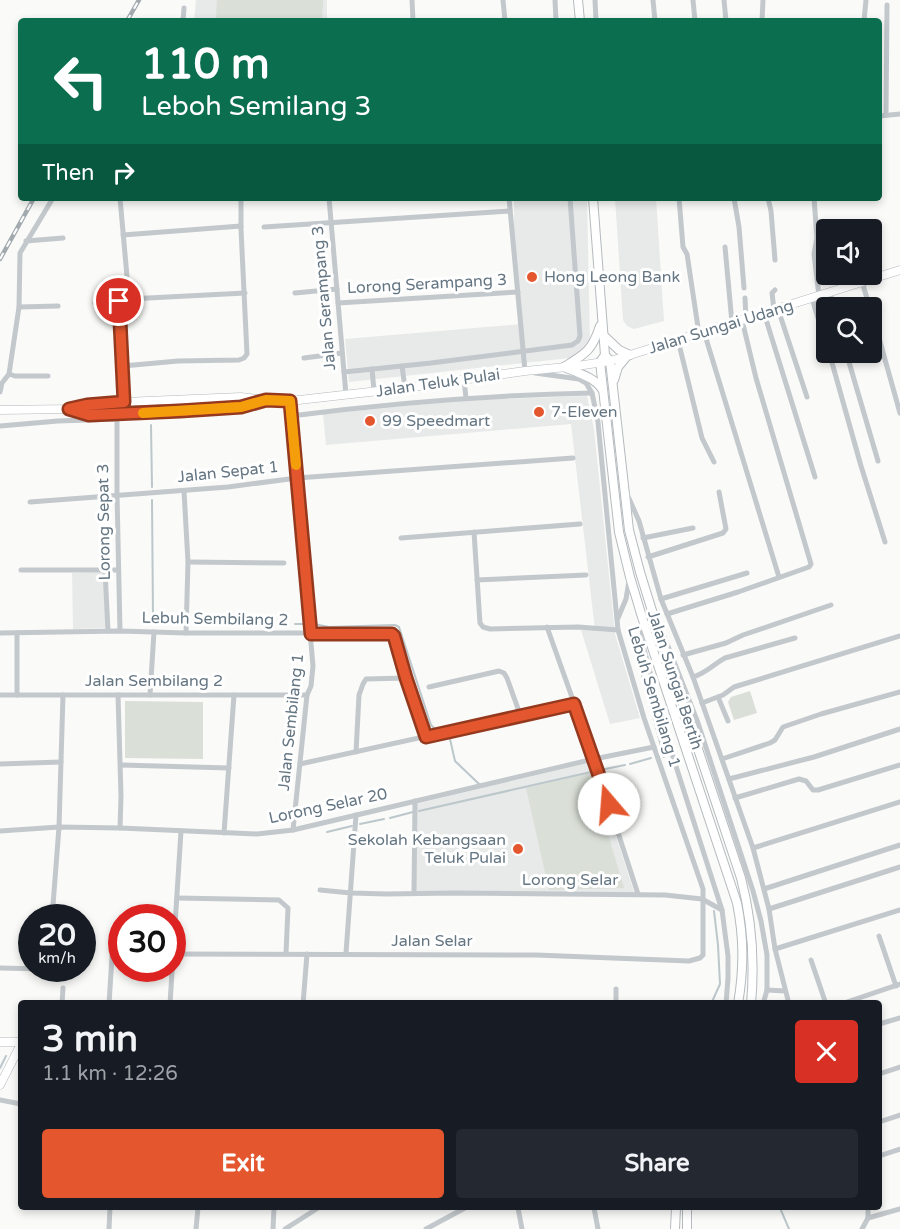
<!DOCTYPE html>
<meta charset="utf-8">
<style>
:root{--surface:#171b24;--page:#242831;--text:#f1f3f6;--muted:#9ea1a6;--accent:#e4572e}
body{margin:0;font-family:"Varela Round",sans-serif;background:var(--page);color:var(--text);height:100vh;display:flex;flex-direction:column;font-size:22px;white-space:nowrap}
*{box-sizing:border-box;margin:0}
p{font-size:20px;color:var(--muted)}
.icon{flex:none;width:33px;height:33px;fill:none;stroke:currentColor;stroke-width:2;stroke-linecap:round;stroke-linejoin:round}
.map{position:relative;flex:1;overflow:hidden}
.drawer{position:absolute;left:18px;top:1000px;width:864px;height:210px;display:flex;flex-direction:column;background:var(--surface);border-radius:6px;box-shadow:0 3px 9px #0003}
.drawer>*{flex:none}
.hud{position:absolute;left:18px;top:18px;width:864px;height:183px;border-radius:6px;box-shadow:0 3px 9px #0003;background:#0b6e4f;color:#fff;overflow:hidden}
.tools{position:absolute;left:816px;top:219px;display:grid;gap:12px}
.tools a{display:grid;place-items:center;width:66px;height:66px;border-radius:6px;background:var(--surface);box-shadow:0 3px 9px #0003;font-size:30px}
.speed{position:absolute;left:18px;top:904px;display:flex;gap:12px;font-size:30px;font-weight:700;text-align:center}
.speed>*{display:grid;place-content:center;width:78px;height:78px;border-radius:50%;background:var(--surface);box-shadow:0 3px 9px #0003;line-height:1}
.speed small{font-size:15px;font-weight:400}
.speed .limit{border:9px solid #d22;background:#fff;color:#111}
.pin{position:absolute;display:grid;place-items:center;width:51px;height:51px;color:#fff;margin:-26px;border:3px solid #fff;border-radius:50%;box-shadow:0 2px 6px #0007}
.me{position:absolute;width:66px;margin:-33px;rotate:342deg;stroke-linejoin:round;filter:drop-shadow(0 0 4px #0008)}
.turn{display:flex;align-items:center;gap:21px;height:126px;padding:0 24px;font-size:27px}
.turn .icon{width:78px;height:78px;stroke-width:2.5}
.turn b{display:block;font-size:42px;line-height:51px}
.then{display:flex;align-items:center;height:57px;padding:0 24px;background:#0003;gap:12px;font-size:22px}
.round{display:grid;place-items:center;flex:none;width:63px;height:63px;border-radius:6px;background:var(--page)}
.overview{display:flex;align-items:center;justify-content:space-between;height:102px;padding:0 24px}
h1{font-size:36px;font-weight:700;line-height:45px}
.action{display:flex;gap:12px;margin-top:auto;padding:12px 24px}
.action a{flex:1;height:69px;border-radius:6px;background:var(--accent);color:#fff;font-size:24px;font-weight:700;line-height:69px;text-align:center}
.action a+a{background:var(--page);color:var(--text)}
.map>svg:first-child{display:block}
</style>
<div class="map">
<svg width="900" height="1229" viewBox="0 0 900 1229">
<rect width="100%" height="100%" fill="#fafaf8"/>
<g fill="#e8e9e9">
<polygon points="196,0 327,0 327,21 194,21"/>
<polygon points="514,198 587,198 590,342 570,358 349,382 345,339 522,324 514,235"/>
<polygon points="615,198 656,198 664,321 634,329 627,326 623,320"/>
<polygon points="587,396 594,429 615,634 640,718 610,724 581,630 595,630 571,424 326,445 323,414 469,400"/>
<polygon points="103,572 106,628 73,629 72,573"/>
<polygon points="592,762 635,895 416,894 416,804"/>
</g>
<g fill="#dadfd7">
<polygon points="217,0 323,0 322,21 216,18"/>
<polygon points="750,691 757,713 734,720 728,702 731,697"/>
<polygon points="125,701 203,702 203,759 125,758"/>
<polygon points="590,773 624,888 549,890 526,788"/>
</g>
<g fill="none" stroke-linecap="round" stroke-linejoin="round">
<g stroke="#bbc7cb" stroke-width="2">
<polyline points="151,425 152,487"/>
<polyline points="152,500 153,616 158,624 181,623"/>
<polyline points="295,624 307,624"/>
<polyline points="314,624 329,627 395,625 399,627 431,725 438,732"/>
<polyline points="629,636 643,679 664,757"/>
<polyline points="450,739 455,761 479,784"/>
<polyline points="630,764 651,758"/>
<polyline points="600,770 625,765"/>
<polyline points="419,811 591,772"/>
<polyline points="390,818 413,812"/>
<polyline points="360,824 384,819"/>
<polyline points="327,832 352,826"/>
<polyline points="711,1004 720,984 718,945 714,911"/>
<polyline points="0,1068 6,1056"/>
<polyline points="780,1208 789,1229"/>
</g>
<g stroke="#b3babf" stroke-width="9">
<g id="secondary">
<polyline points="0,410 69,409 87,405 124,402 241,397 266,400 290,401 405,388 525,371 577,366 610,361 630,355 900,270"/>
<polyline points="70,410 89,415 180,412 241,407 261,402"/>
<polyline points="0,1042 21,1042"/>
<polyline points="0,1085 21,1044"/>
</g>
</g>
<g stroke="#b5babe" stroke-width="10">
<g id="primary">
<polyline points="578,0 580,21"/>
<path d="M 593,198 L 605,355 L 610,361 L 629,530 L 640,572 L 653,614 L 741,878 C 752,920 755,960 751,1004"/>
<polyline points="603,335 619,350 630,355"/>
<path d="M 605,355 L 600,362 L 619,532 L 630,577 L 642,617 L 737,903 C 744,938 744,968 738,1004"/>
<path d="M 564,367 C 585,354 592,351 600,326"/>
<path d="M 564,367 C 578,373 594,377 602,389"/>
<polyline points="614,380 618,367 628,355"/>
<polyline points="675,1229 676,1208"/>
<polyline points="687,1229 687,1208"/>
</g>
</g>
<g stroke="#c3c8cc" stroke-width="5">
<polyline points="412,0 413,21"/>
<polyline points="503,0 505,21"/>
<polyline points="555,0 556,21"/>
<polyline points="595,0 596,21"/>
<polyline points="653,0 655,21"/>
<polyline points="693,0 695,21"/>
<polyline points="724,0 726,21"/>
<polyline points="183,21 184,8"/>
<polyline points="762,21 763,0"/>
<polyline points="864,21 866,0"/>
<polyline points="886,115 887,5"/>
<polyline points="879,116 900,114"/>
<polyline points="120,198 129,299"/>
<polyline points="329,198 346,395"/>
<polyline points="509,198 525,371 526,371"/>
<polyline points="679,198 683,247 687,254 699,334"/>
<polyline points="734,198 739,227 744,288"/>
<polyline points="768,198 771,211 775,260"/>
<polyline points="814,198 817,238 814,254 819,296"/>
<polyline points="264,227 510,211"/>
<polyline points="123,235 241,226"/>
<polyline points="26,241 63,238"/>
<polyline points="725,247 732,323"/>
<polyline points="861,274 862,282 870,308"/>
<polyline points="830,292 834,308"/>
<polyline points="295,293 337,289"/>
<polyline points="745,298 746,319"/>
<polyline points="812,298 826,345"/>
<polyline points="119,301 124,402"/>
<polyline points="95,303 129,299 245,293"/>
<polyline points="338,303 518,292"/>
<polyline points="19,307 58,306"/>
<polyline points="778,309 807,397"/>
<polyline points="774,310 772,293 775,290"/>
<polyline points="764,313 815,477"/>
<polyline points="872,313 900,413"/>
<polyline points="704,332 779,577"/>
<polyline points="678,340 702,438 714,462"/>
<polyline points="829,352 861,466 885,542"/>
<polyline points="846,352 878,461"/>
<polyline points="304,358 342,353"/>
<polyline points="123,366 178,361 239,360 244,358 247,354 241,229 241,198"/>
<polyline points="402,366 405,388"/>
<polyline points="372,369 374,391"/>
<polyline points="344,372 431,363 572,345 578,341 580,336 570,198"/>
<polyline points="9,374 19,307 20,253 53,198"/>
<polyline points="9,374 15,376 48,376"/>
<polyline points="464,380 466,398"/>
<polyline points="0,392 2,383 9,374"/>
<polyline points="290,401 313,666 311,686 307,695 293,830"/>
<polyline points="117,414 117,494 120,631"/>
<path d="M 291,416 C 391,403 491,395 592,393"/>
<polyline points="0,426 58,421 117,419"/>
<polyline points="184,491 188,562 186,633"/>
<polyline points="627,494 639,521 661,599 693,677 753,848 769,909 775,949 789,1004"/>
<polyline points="30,502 228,487 297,478 573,458"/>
<polyline points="474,532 480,623 483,627 490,629 578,627 618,630"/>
<polyline points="401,538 580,524"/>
<polyline points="643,538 693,528"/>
<polyline points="648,557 723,533 726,529 719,492"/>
<polyline points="188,562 284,563"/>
<polyline points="21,570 118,570"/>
<polyline points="105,570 108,631"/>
<polyline points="477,580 586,575"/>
<polyline points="661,599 747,573"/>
<polyline points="667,614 738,592 809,567 811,564 756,378 742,320"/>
<polyline points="618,618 626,599 629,581"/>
<polyline points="642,624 643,645 666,735 722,910 728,956 728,978 726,1004"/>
<polyline points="547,627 594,759 638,894"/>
<polyline points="662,631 698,723 753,891 761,921 767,955 767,990 763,1004"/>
<polyline points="0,633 120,631 186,633 389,633 394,636 406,678 426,737"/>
<polyline points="683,655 726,643 743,635 831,605"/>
<path d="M 693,677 C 708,672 712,665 725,658 L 795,638"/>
<polyline points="429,687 499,671 504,673 507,678 521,717"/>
<polyline points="0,695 307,695"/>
<polyline points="17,695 17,633"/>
<polyline points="118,695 121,796 120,828"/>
<polyline points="150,695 154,632"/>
<polyline points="718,697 728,721"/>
<polyline points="702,703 723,695 734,687 900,636"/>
<polyline points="356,752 359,695 363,684 366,679 406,678"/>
<polyline points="722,759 770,743 775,740 783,727 821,714 900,692"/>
<polyline points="0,764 61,762"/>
<polyline points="300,764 574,704"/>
<polyline points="121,765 229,768"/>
<polyline points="729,779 814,757 900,729"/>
<polyline points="735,798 799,779 806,781 813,790 818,790 900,765"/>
<polyline points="0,831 59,827 120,828 257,834 293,830 594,759 654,747"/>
<polyline points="224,833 234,695"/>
<polyline points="753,848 900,802"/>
<polyline points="764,889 900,845"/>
<polyline points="320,890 351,893 386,894 454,893 665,895 702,899 722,910"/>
<polyline points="414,893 415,801"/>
<polyline points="177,898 279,900 288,908 286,953"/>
<polyline points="769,909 900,867"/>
<polyline points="52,918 59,827 63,695"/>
<polyline points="879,936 896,986"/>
<polyline points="775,949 900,910"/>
<polyline points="346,953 356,815"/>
<polyline points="174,954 536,955 689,961 700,958 703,955 703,889 644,718 618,630 598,422 592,393 586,383 579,379 535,373"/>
<polyline points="811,960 826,1004"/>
<polyline points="0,968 43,969"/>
<polyline points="767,990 785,991"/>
<polyline points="62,1004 63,988"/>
<polyline points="109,1004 113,941 114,939 122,937"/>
<polyline points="170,1004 181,831"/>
<polyline points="303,1004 307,954"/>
<polyline points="616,1004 616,989"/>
<polyline points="841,1004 900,984"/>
<polyline points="879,1024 900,1018"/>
<polyline points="879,1074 900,1067"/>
<polyline points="0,1100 21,1104"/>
<polyline points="879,1122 900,1115"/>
<polyline points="879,1156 900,1149"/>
<polyline points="518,1208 522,1229"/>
<polyline points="594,1208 598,1229"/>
<polyline points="868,1218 900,1209"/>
<polyline points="109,1229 110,1208"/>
<polyline points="196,1229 198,1208"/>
<polyline points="273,1229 274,1208"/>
<polyline points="285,1229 318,1208"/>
<polyline points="426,1229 465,1208"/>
<polyline points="862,1229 868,1218 868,1208"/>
</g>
<use href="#secondary" stroke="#fff" stroke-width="8"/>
<use href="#primary" stroke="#fff" stroke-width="8"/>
<g stroke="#a2aab0" stroke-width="4.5">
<g id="rail">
<polyline points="127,21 139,0"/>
<polyline points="0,259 34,198"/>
</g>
</g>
<use href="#rail" stroke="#fff" stroke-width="2" stroke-dasharray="7" stroke-linecap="butt"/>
</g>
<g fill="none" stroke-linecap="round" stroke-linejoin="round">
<g stroke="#94391e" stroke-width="15">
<polyline id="route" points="119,301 124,402 87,405 69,409 89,415 180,411 241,407 266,400 290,401 311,634 392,634 394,636 406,678 426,737 574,704 609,804"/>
</g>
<use href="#route" stroke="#e4572e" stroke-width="10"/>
<polyline stroke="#f59e0b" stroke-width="10" points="143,413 241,407 266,400 290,401 296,465"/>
</g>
<g fill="#e4572e" stroke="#fff" stroke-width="2">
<circle cx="532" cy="277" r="6"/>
<circle cx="539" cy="412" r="6"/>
<circle cx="370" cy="421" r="6"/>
<circle cx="518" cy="849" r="6"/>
</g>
<g text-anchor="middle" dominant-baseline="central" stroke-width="6" stroke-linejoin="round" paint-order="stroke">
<g font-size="16" fill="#657683" stroke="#fff" text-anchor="start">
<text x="544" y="277">Hong Leong Bank</text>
<text x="551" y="412">7-Eleven</text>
<text x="382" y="421">99 Speedmart</text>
<text x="506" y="840" text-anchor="end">Sekolah Kebangsaan<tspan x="506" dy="18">Teluk Pulai</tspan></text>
</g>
<g font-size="16" fill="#657683" stroke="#fff">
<text transform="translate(427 284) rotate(-3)">Lorong Serampang 3</text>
<text transform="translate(324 298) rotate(-95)">Jalan Serampang 3</text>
<text transform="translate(721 327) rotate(-17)">Jalan Sungai Udang</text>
<text transform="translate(438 383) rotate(-8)">Jalan Teluk Pulai</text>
<text transform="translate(228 472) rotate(-6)">Jalan Sepat 1</text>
<text transform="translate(104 522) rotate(-91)">Lorong Sepat 3</text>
<text transform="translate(215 619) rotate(1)">Lebuh Sembilang 2</text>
<text transform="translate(675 680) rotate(72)">Jalan Sungai Bertih</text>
<text x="154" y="681">Jalan Sembilang 2</text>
<text transform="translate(654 697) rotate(73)">Lebuh Sembilang 1</text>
<text transform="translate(291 722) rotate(-84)">Jalan Sembilang 1</text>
<text transform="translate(328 806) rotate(-12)">Lorong Selar 20</text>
<text x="570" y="880">Lorong Selar</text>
<text x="432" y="941">Jalan Selar</text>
</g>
</g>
</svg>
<div class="tools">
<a><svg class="icon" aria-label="sound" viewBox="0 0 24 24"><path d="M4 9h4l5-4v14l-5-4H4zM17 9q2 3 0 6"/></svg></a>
<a><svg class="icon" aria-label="search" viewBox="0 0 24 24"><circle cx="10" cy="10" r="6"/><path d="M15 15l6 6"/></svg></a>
</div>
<div class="speed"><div>20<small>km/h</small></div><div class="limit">30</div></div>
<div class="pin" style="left:119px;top:301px;background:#d93025"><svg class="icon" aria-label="arrive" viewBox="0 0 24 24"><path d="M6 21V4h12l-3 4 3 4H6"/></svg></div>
<svg class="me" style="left:609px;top:804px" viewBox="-20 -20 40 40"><circle r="19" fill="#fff"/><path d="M0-13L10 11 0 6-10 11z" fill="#e4572e"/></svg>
<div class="hud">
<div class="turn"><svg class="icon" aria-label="left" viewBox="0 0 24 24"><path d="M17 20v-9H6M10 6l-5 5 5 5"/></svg><div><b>110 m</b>Leboh Semilang 3</div></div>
<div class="then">Then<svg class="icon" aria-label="right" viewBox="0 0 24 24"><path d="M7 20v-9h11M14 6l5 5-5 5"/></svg></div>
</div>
<section class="drawer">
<div class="overview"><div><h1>3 min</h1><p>1.1 km · 12:26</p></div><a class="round" style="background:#d93025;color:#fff"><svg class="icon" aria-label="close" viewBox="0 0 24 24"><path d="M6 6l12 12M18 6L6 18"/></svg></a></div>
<div class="action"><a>Exit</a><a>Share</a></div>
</section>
</div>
